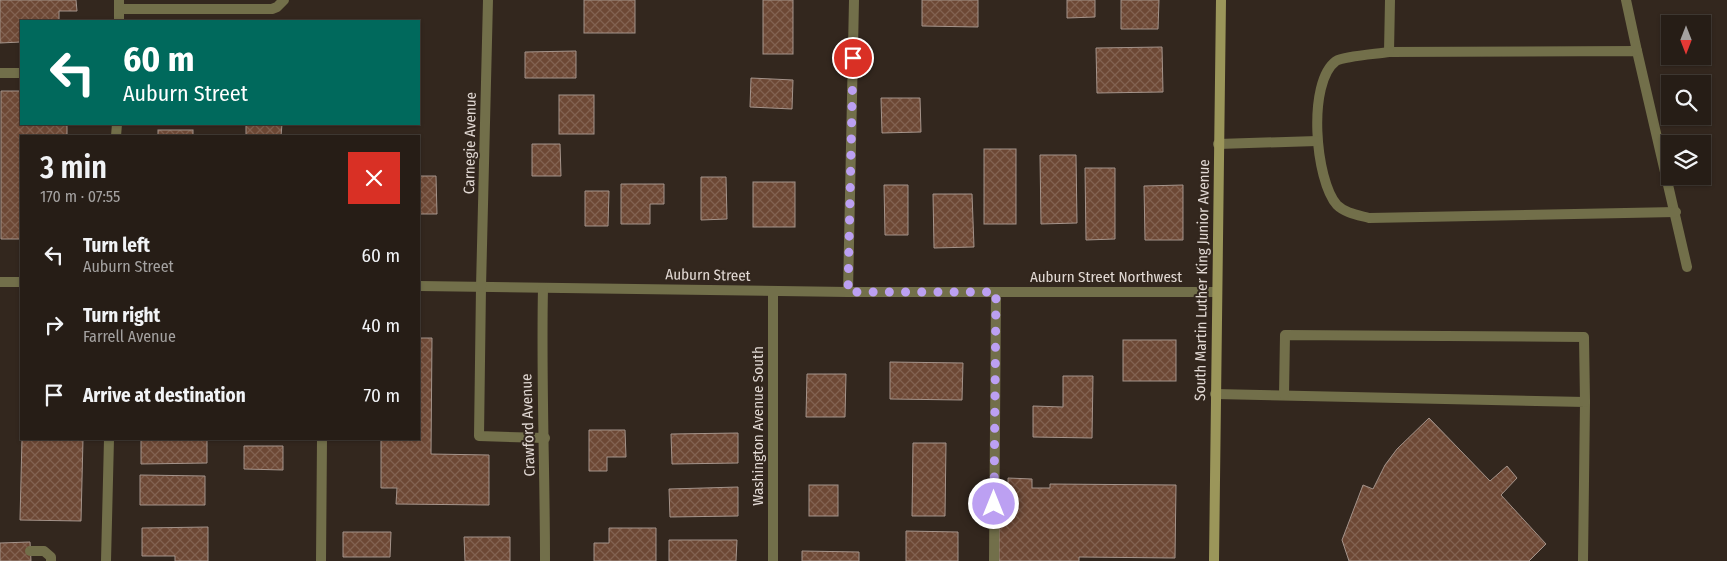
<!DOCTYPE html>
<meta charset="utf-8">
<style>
:root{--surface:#261d16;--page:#2e261f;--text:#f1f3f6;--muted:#a4a2a1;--line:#423b35}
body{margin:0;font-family:"Fira Sans Condensed",sans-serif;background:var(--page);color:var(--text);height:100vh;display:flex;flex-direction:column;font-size:19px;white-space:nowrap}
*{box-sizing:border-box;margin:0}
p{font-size:16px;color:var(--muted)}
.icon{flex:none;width:28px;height:28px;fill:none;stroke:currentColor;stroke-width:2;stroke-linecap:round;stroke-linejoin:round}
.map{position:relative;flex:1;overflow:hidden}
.panel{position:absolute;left:20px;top:135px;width:400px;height:305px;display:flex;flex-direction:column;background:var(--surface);border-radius:0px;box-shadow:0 1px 4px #0004,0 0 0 1px var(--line)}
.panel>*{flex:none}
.top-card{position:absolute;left:20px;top:20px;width:400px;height:105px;border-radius:0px;box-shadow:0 1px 4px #0004,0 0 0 1px var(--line);background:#00695c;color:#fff;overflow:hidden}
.needle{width:32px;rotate:180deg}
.fabs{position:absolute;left:1661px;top:15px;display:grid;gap:10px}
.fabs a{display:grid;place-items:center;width:50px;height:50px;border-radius:0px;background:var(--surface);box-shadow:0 1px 4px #0004,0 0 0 1px var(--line);font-size:25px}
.pin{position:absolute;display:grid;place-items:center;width:42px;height:42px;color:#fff;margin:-21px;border:2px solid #fff;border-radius:50%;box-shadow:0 1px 5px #0007}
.me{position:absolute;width:55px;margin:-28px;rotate:0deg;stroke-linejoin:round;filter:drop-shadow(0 0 4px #0008)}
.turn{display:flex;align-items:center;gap:18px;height:105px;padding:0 20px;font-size:22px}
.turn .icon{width:65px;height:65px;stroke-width:2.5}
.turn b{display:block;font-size:35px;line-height:42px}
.round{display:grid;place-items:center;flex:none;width:52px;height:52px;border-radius:0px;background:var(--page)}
.summary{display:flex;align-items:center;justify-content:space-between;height:85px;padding:0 20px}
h1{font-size:30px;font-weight:600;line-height:38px}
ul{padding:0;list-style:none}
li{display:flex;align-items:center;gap:15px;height:70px;padding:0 20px}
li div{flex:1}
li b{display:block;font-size:19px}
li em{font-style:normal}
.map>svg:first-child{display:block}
</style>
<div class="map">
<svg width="1727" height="561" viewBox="0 0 1727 561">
<defs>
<pattern id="building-cross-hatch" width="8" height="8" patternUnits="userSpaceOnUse" patternTransform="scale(1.25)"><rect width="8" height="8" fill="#6d4835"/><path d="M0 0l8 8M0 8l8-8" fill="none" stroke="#826251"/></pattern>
</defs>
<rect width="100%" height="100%" fill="#33271e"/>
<g fill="url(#building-cross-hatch)" stroke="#a4938a">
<polygon points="0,0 76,0 77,11 59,11 59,21 21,21 21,42 0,43"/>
<rect x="584" y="0" width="51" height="33"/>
<rect x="763" y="0" width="30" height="54"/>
<polygon points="922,0 978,0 978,27 922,26"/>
<polygon points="1067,0 1095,0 1095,17 1067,18"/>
<polygon points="1121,0 1159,0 1158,29 1121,29"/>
<polygon points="1162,47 1163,92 1097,93 1096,48"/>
<polygon points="576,51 576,78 525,78 525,52"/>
<polygon points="751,78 793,80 792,109 750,107"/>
<polygon points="1,91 21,91 21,124 67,124 67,136 21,136 21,239 1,239"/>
<rect x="559" y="95" width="35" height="39"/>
<polygon points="881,98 920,98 921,132 882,133"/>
<polygon points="246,124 282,124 281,136 246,136"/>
<rect x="158" y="130" width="35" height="6"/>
<polygon points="532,144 560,144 561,176 532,176"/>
<rect x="984" y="149" width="32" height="75"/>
<polygon points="1040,155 1076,155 1077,223 1041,224"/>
<polygon points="1085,168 1115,168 1115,239 1086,240"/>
<polygon points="419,176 436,176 437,214 419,214"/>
<polygon points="701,177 726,177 727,219 701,220"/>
<rect x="753" y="182" width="42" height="45"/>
<polygon points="621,184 664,184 664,204 650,204 650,224 621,224"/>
<polygon points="884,185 908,185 908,235 885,235"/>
<polygon points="1183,185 1183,240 1145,240 1144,186"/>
<polygon points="585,191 609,191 608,226 585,226"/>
<polygon points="933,194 972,194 974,247 934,248"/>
<polygon points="419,338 432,338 431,454 489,455 489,505 396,504 397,488 381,488 381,439 419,439"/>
<rect x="1123" y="340" width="53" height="41"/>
<polygon points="890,362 963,363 962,400 890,399"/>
<polygon points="807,374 846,374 845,417 806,417"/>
<polygon points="1063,376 1093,376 1092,438 1033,437 1033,406 1063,407"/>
<polygon points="1429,418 1490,481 1507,466 1517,478 1501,495 1546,544 1529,561 1349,561 1342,540 1363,485 1373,489 1385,465 1397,449"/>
<polygon points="589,430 625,430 626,457 607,457 607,471 589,471"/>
<polygon points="738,433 738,463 672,464 671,434"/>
<polygon points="22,439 83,439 81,521 20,520"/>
<polygon points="141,439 207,439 207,463 141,464"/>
<polygon points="913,443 946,443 945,516 912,516"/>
<polygon points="244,446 283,446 283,470 244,469"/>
<polygon points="140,475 205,476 205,505 140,505"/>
<polygon points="1008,478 1032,479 1032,488 1050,488 1050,484 1176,485 1175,558 1079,557 1079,561 999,561 999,518 1008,518"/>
<rect x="809" y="485" width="29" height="31"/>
<polygon points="738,487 738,516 670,517 669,489"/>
<polygon points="208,527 208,561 175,561 175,556 142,556 142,528"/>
<polygon points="609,528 656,528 656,561 594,561 594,543 609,543"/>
<polygon points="906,531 958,532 958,561 906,561"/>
<polygon points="343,532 391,532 390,557 343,557"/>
<polygon points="464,537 510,537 510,561 465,561"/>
<polygon points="669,540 737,540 736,561 669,561"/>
<polygon points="30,542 31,561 0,561 0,543"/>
<polygon points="802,551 859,552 859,561 802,561"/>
</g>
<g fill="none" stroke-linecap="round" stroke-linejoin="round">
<g stroke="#726f4a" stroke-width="10">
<polyline points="119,9 272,9 277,7 284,0"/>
<polyline points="0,73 21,73"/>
<polyline points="481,287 479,436 545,438"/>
<polyline points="1215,394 1585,402 1583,561"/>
<polyline points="1284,395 1285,335 1584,337 1585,402"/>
<polyline points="30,551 44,551 51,557 51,561"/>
</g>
<g stroke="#726f4a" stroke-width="10">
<polyline points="1390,0 1389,52 1637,51 1687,267"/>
<polyline points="1626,0 1637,51"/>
<polyline points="119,21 119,0"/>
<path d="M 1389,52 C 1377,54 1345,56 1336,61 C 1307,82 1315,180 1337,205 C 1345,213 1358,215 1369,218 L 1676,212"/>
<polyline points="116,136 117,124"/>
<polyline points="1218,144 1317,141"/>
<polyline points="0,282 21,282"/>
<polyline points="419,286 848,292 1216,292"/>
<polyline points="481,287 488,0"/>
<path d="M 543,288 C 541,379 545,470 545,561"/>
<polyline points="848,292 854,0"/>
<polyline points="106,561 109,439"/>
<polyline points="321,561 322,439"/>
<polyline points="773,561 773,291"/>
<polyline points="994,561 996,292"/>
</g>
<polyline stroke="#9b965a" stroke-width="10" points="1214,561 1221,0"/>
</g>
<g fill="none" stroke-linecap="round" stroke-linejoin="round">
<polyline stroke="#bca0f2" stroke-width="9" stroke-dasharray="0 16.2" points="853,58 848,292 996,292 994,504"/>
</g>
<g text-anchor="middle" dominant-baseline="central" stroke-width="4" stroke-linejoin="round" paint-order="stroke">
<g font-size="15" fill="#e2d9d4" stroke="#33271e">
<text transform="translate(470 143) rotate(-89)">Carnegie Avenue</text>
<text transform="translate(708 275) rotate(1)">Auburn Street</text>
<text x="1106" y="277">Auburn Street Northwest</text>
<text transform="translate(1202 280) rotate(-89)">South Martin Luther King Junior Avenue</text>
<text transform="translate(528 425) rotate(-92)">Crawford Avenue</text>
<text transform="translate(758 426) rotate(-90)">Washington Avenue South</text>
</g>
</g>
</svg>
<div class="fabs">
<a><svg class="needle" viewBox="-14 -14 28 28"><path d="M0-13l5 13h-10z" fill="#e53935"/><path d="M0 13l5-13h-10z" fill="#a4a2a1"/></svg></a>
<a><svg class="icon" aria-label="search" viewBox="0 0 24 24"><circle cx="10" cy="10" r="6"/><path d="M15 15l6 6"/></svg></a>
<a><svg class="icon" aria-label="layers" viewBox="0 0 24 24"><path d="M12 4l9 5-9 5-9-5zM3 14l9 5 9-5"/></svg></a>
</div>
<div class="pin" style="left:853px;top:58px;background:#d93025"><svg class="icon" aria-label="arrive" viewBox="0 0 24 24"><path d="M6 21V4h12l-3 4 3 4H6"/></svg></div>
<svg class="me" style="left:994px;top:504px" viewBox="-20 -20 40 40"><circle r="17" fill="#bca0f2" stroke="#fff" stroke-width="3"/><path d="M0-11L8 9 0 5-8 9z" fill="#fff"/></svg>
<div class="top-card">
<div class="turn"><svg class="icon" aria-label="left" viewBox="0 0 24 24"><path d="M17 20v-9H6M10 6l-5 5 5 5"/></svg><div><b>60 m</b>Auburn Street</div></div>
</div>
<section class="panel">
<div class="summary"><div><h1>3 min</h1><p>170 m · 07:55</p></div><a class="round" style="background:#d93025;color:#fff"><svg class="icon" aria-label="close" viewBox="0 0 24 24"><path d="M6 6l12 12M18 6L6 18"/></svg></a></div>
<ul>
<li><svg class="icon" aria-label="left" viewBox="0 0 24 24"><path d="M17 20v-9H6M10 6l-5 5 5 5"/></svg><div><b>Turn left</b><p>Auburn Street</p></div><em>60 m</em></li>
<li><svg class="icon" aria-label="right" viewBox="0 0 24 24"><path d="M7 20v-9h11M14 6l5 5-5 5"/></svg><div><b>Turn right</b><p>Farrell Avenue</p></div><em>40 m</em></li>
<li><svg class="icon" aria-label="arrive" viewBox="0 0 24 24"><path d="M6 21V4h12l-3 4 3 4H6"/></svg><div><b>Arrive at destination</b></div><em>70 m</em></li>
</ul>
</section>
</div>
